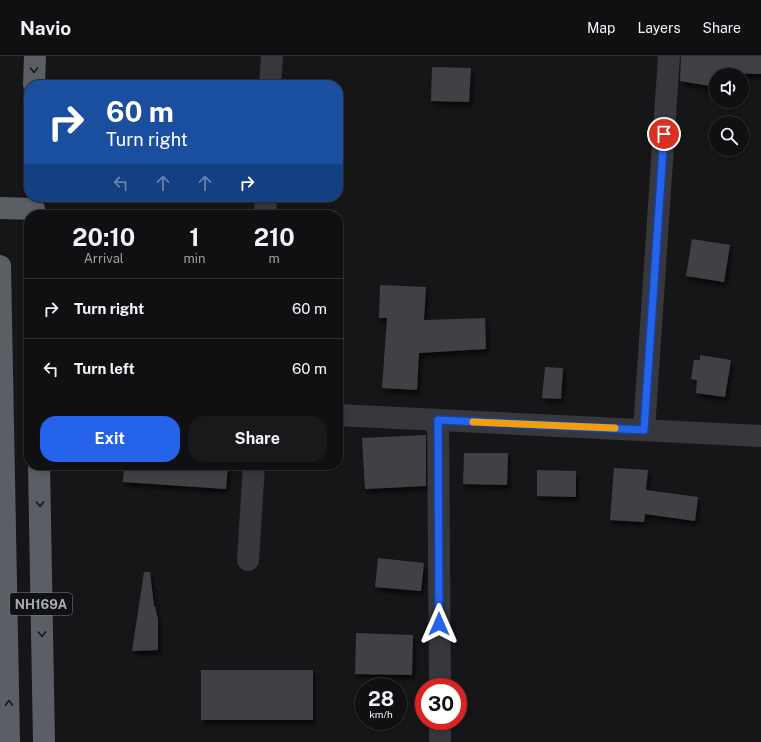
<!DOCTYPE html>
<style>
:root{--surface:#101012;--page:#19191b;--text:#f1f3f6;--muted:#9c9d9f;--line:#303032;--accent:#2563eb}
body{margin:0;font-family:"Public Sans",sans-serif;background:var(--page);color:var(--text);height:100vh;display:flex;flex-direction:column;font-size:15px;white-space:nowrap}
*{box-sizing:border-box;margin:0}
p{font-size:13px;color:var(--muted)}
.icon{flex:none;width:22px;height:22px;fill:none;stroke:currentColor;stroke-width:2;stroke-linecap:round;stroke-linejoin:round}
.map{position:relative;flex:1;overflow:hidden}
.sheet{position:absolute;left:24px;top:154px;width:319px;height:260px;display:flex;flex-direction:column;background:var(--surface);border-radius:16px;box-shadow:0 2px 6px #0003,0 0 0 1px var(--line)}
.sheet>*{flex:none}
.top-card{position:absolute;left:24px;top:24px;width:319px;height:122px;border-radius:16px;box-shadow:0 2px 6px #0003,0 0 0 1px var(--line);background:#1a4fa0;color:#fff;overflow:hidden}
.fabs{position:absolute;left:709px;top:12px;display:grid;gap:8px}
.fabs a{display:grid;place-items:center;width:40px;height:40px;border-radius:50%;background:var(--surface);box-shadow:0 2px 6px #0003,0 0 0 1px var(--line);font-size:20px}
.speed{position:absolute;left:355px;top:622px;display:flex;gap:8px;font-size:20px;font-weight:700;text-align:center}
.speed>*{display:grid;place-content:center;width:52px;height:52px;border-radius:50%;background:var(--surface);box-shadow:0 2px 6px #0003,0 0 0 1px var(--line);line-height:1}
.speed small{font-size:10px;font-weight:400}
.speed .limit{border:6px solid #d22;background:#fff;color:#111}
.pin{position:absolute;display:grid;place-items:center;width:34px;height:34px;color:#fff;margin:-17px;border:2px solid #fff;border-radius:50%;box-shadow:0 1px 4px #0007}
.me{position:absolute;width:44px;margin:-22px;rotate:0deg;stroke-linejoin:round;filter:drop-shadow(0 0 3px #0008)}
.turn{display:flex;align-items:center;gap:14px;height:84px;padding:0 16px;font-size:18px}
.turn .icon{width:52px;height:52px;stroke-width:2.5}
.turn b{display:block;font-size:28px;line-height:34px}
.lanes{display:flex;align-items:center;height:38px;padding:0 16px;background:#0003;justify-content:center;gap:20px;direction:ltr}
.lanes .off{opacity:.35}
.eta{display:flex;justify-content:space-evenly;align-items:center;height:68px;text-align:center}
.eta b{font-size:24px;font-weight:700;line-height:28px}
.button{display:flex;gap:8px;margin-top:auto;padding:8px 16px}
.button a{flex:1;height:46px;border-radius:16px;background:var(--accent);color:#fff;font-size:16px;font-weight:700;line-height:46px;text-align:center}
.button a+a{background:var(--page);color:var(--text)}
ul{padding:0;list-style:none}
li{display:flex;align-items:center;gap:12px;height:60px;padding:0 16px;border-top:1px solid var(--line)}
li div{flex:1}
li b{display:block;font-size:15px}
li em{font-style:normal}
header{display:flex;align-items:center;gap:24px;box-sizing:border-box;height:56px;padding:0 20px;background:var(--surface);border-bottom:1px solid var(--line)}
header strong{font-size:19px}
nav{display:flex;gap:22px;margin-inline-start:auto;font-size:14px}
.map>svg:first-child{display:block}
</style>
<header>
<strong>Navio</strong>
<nav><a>Map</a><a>Layers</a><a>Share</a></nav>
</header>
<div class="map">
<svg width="761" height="686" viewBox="0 0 761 686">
<defs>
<filter id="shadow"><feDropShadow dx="2.5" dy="4.5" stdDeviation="2" flood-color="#0009"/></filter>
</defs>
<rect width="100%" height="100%" fill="#161618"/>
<g fill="#404145" filter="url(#shadow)">
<polygon points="681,0 761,0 761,18 716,17 716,31 680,25"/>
<polygon points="432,11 471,12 469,46 431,45"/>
<polygon points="692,183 730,189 724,226 686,220"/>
<polygon points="380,229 426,231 424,264 485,262 486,293 419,297 417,334 382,332 387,262 379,262"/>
<polygon points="700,299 731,304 725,341 696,337 697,324 691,323 694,304 700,304"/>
<polygon points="545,311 563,312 561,343 542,342"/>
<polygon points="426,379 426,430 365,433 362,382"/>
<polygon points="464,397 508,397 507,429 463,428"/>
<polygon points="124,409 228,409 226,433 123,426"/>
<polygon points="614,412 648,414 646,434 698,441 695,465 645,458 644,466 610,464"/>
<polygon points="537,414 576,415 576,441 537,440"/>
<polygon points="378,502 424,507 421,535 375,531"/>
<polygon points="144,516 150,516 154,550 155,550 158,564 158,594 132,595"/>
<polygon points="356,577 413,579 412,619 355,618"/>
<rect x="201" y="614" width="112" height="50"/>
</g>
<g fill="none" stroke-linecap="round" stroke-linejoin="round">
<g stroke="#37383d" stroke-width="22">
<polyline points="270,29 272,0"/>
<polyline points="265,159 266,141"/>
<polyline points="338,359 761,380"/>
<polyline points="438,364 440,631"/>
<polyline points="644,374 669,0"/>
<polyline points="248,504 254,409"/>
<polyline points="440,665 440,686"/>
</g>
<g stroke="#5b5e65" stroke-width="22">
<polyline points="34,29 35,0"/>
<polyline points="0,152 34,153"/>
<polyline points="0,210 9,686"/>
<polyline points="39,409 44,686"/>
</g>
</g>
<defs><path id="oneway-chevron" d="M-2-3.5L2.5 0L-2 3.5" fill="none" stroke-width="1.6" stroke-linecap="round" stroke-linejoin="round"/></defs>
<g stroke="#18191b">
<use href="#oneway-chevron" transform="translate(34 14) rotate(90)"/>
<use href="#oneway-chevron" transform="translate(40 448) rotate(89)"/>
<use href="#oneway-chevron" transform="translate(42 578) rotate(89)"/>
<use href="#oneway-chevron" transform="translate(9 647) rotate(-91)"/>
</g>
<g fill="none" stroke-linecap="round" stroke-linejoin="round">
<g stroke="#184099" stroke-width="10">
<polyline id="route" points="439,568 438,364 644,374 664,78"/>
</g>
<use href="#route" stroke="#2563eb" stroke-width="7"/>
<polyline stroke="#f59e0b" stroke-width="7" points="473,366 615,372"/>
</g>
<g text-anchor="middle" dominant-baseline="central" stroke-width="3" stroke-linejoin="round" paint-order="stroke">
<rect fill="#111113" stroke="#7b7e86" stroke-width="1" x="10" y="537" width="62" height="22" rx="3"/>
<g font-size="13" font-weight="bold" fill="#a8adb8">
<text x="41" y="548">NH169A</text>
</g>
</g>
</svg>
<div class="fabs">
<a><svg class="icon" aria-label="sound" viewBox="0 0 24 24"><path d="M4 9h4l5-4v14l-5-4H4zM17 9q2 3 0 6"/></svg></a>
<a><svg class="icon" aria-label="search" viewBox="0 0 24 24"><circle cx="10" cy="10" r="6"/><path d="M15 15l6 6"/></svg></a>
</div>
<div class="speed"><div>28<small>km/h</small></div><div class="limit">30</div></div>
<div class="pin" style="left:664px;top:78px;background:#d93025"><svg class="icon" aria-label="arrive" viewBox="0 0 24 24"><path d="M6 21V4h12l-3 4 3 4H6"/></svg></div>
<svg class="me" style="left:439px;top:568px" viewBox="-20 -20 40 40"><path d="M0-17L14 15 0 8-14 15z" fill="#2563eb" stroke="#fff" stroke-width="4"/></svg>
<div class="top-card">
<div class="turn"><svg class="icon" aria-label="right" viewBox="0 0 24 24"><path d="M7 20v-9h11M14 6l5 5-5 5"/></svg><div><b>60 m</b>Turn right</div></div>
<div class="lanes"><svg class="icon off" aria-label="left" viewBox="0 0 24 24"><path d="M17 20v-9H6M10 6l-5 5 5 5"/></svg><svg class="icon off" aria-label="ahead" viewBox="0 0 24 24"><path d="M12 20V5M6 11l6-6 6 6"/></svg><svg class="icon off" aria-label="ahead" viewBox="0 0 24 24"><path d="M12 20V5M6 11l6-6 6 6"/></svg><svg class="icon" aria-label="right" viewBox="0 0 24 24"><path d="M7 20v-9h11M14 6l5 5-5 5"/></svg></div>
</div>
<section class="sheet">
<div class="eta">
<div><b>20:10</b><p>Arrival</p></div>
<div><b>1</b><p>min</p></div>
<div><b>210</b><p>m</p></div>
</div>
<ul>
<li><svg class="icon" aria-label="right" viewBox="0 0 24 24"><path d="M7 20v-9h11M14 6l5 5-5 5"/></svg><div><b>Turn right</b></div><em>60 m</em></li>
<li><svg class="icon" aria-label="left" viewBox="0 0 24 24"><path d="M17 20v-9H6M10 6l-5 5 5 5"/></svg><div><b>Turn left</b></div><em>60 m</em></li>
</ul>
<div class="button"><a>Exit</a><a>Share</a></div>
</section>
</div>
